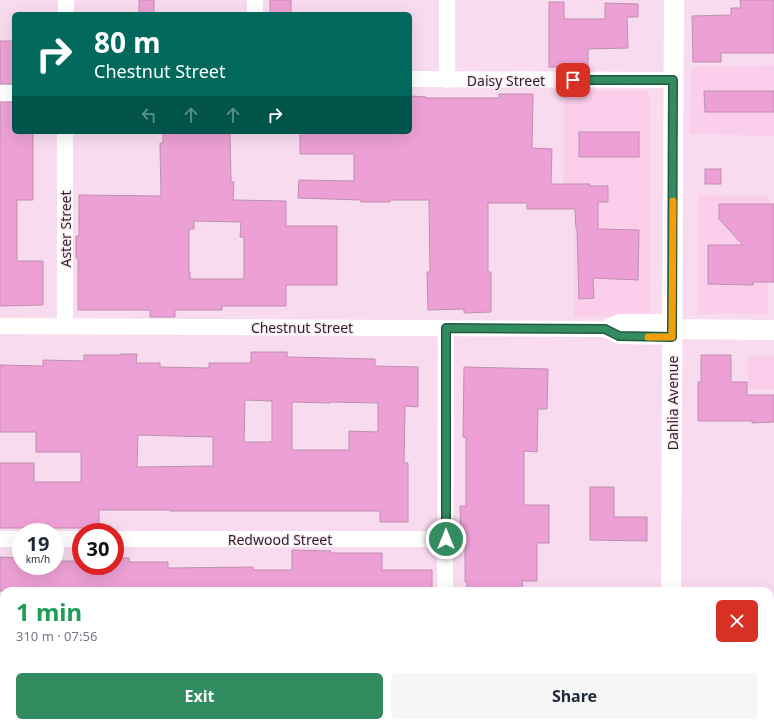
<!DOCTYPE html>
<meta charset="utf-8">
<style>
:root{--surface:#fff;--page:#f6f6f7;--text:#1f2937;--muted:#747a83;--accent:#338b60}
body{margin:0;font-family:"Noto Sans",sans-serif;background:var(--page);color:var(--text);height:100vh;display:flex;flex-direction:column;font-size:15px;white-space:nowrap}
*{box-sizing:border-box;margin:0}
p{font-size:13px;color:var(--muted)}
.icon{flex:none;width:22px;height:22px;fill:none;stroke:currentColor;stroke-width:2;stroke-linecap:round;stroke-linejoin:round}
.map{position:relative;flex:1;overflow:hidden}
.side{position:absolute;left:0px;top:587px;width:774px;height:140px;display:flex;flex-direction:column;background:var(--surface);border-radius:12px 12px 0 0;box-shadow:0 4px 16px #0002}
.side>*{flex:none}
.hud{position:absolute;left:12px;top:12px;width:400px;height:122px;border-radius:6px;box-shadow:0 4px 16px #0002;background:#00695c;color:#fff;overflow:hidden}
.speed{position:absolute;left:12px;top:523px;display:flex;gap:8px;font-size:20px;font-weight:700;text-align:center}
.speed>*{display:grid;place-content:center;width:52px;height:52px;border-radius:50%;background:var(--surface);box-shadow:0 4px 16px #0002;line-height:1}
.speed small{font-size:10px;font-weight:400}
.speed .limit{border:6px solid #d22;background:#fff;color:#111}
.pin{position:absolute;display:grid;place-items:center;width:34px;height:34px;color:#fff;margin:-17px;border-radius:8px;box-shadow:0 2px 6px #0006}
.me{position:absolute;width:44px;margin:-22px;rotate:0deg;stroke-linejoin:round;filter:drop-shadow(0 0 3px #0008)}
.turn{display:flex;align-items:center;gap:14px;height:84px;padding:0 16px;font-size:18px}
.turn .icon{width:52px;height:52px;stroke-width:2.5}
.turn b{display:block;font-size:28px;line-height:34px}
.lanes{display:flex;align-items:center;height:38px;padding:0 16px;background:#0003;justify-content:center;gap:20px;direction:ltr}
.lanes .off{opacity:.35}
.round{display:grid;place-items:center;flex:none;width:42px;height:42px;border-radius:6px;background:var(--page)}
.headline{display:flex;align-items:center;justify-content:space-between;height:68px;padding:0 16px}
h1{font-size:24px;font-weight:700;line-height:30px;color:#1e9e55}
.cta{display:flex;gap:8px;margin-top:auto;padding:8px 16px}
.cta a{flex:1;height:46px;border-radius:6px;background:var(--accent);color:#fff;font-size:16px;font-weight:700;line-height:46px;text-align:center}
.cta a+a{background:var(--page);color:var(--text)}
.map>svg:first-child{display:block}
</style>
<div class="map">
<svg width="774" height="727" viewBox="0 0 774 727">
<rect width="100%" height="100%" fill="#f9dbef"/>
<g fill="#fbceec">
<polygon points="774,65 774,136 690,134 691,67"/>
<polygon points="564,91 649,91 649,316 574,317 574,205 563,205"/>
<polygon points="698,195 769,196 768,314 698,314"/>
<rect x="748" y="356" width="26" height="33"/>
</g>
<g fill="#eda0d6" stroke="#be90af" fill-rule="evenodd">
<rect x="139" y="0" width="15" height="14"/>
<rect x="270" y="0" width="21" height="14"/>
<polygon points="740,0 774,0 774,53 721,53 721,62 693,62 692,16 731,15 731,8 741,8"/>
<polygon points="549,2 564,2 564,19 605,19 605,3 638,4 638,17 627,17 628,48 588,49 588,67 549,67"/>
<rect x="0" y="41" width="14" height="43"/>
<polygon points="704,91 774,91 774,112 705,112"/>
<polygon points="499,94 533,94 532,148 552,149 551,184 590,184 590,186 608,186 608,202 598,202 598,229 639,230 638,280 593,278 594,298 579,299 577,228 576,228 575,209 527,209 527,203 488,203 488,272 491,272 491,312 464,313 464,309 428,310 427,272 430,272 429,200 390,200 390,202 361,202 361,200 298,198 299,180 354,181 354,154 300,154 300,132 410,132 410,96 426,97 426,98 499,98"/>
<polygon points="0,102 14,102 14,132 33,132 33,200 17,200 17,261 43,261 43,305 0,306"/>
<path d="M 163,132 L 230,132 L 231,182 L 234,182 L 233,200 L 286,201 L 286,226 L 337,226 L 337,285 L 286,285 L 286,306 L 222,306 L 222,310 L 175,310 L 175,317 L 150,317 L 150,310 L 78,310 L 78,258 L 76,258 L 76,236 L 79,236 L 79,195 L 161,196 L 160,143 L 163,143 ZM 194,221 L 241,222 L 240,237 L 244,237 L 244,279 L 190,279 L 190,272 L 189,272 L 189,229 L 194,229 Z"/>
<rect x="579" y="132" width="60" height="25"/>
<rect x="705" y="169" width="16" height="15"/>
<polygon points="719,204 774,204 774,282 753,282 753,285 708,284 708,245 743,245 719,219"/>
<path d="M 251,352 L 287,352 L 287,357 L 375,359 L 375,366 L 418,367 L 418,407 L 405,406 L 404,463 L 408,463 L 408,522 L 380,522 L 380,511 L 170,511 L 170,510 L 99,510 L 99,528 L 0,528 L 0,463 L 34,463 L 34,482 L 81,482 L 81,452 L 36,452 L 36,432 L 0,432 L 0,365 L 43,366 L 43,360 L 84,361 L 84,355 L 121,355 L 121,354 L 137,354 L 136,363 L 160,363 L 160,367 L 209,368 L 209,363 L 251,363 ZM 245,400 L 272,401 L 272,442 L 244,442 ZM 292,402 L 330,403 L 331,402 L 378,403 L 378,432 L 349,431 L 349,450 L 292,450 ZM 138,435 L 213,437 L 213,466 L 137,467 Z"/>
<polygon points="701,355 731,355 731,382 747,382 747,395 774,395 774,422 752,423 752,421 698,421 698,382 701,382"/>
<polygon points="464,367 548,369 547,409 538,409 537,452 524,451 524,505 549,505 549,543 537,543 537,581 522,581 523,591 467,591 467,582 465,582 465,544 461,544 460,506 466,506 466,438 463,437"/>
<polygon points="590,487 614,487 614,517 647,517 647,541 590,540"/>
<polygon points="292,550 331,551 331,553 382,553 382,570 432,570 432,591 0,591 0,557 21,558 21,566 55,566 55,561 81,561 81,566 115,566 115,558 129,558 129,562 168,562 168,568 253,567 253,570 292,570"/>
</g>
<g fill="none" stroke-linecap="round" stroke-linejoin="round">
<g stroke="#fff" stroke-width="16">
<polyline points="66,14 66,0"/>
<polyline points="255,14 255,0"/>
<polyline points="410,79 673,80"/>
<polyline points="447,80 447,0"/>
<polyline points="0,93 14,93"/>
<polyline points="0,326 605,329 619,322 672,322"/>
<polyline points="65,326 65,132"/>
<polyline points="605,329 619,336 672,337"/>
<polyline points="0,539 21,539"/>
<polyline points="55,539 81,539"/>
<polyline points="115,539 446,539"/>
<polyline points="445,591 446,328"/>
<polyline points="445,727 445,723"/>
</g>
<g stroke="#fff" stroke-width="20">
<polyline points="672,329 774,330"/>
<polyline points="671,591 674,0"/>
<polyline points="670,727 670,723"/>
</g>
</g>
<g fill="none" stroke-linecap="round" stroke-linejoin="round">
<g stroke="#215a3e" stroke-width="10">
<polyline id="route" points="446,539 446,328 605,329 619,336 672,337 673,80 573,80"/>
</g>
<use href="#route" stroke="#338b60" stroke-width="7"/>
<polyline stroke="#f59e0b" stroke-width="7" points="648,337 672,337 673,201"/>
</g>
<g text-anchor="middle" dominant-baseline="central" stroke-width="3" stroke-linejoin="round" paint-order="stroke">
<g font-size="14" fill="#301e2b" stroke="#f9eff5">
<text x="506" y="80">Daisy Street</text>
<text transform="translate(65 229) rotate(-90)">Aster Street</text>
<text x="302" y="327">Chestnut Street</text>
<text transform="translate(672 403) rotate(-90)">Dahlia Avenue</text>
<text x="280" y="539">Redwood Street</text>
</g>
</g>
</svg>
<div class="speed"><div>19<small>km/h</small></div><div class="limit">30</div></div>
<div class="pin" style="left:573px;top:80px;background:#d93025"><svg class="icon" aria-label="arrive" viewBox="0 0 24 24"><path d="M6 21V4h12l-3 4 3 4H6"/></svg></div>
<svg class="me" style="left:446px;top:539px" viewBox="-20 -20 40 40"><circle r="17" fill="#338b60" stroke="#fff" stroke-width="3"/><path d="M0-11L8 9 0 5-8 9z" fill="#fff"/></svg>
<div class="hud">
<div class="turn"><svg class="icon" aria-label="right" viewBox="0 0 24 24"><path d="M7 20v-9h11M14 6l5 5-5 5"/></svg><div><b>80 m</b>Chestnut Street</div></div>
<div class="lanes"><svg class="icon off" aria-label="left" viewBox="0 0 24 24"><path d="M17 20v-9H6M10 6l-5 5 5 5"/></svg><svg class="icon off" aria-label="ahead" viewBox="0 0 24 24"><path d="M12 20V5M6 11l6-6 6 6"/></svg><svg class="icon off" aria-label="ahead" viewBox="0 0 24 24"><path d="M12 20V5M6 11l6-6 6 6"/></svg><svg class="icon" aria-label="right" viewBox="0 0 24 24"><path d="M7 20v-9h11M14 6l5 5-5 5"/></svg></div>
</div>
<section class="side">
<div class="headline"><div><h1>1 min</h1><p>310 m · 07:56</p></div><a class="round" style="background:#d93025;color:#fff"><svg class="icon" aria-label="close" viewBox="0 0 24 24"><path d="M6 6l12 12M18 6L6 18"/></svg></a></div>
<div class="cta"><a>Exit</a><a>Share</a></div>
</section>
</div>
